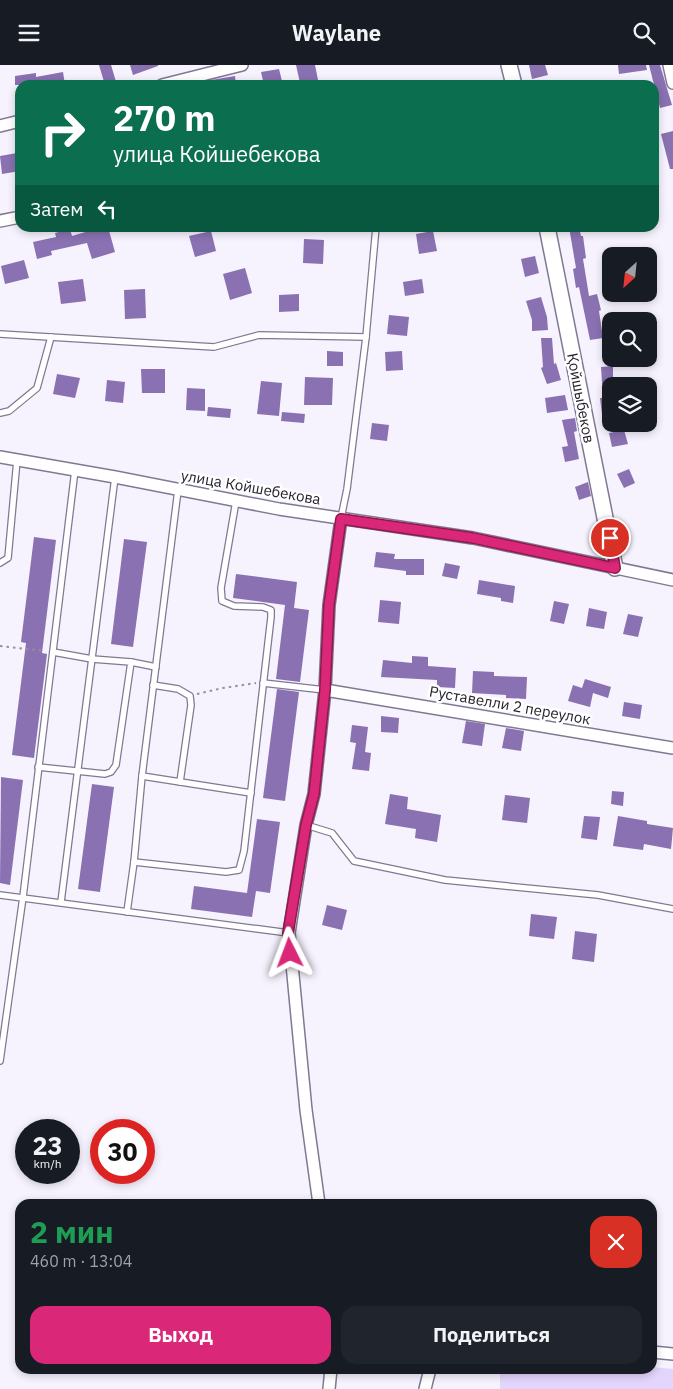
<!DOCTYPE html>
<html lang="ru">
<meta charset="utf-8">
<style>
:root{--surface:#171b24;--page:#20242c;--text:#f1f3f6;--muted:#9ea1a6;--accent:#db2777}
body{margin:0;font-family:"IBM Plex Sans",sans-serif;background:var(--page);color:var(--text);height:100vh;display:flex;flex-direction:column;font-size:19px;white-space:nowrap}
*{box-sizing:border-box;margin:0}
p{font-size:16px;color:var(--muted)}
.icon{flex:none;width:28px;height:28px;fill:none;stroke:currentColor;stroke-width:2;stroke-linecap:round;stroke-linejoin:round}
.map{position:relative;flex:1;overflow:hidden}
.details{position:absolute;left:15px;top:1134px;width:642px;height:175px;display:flex;flex-direction:column;background:var(--surface);border-radius:15px;box-shadow:0 2px 8px #0003}
.details>*{flex:none}
.top-card{position:absolute;left:15px;top:15px;width:644px;height:152px;border-radius:15px;box-shadow:0 2px 8px #0003;background:#0b6e4f;color:#fff;overflow:hidden}
.needle{width:32px;rotate:207deg}
.controls{position:absolute;left:602px;top:182px;display:grid;gap:10px}
.controls a{display:grid;place-items:center;width:55px;height:55px;border-radius:10px;background:var(--surface);box-shadow:0 2px 8px #0003;font-size:25px}
.speed{position:absolute;left:15px;top:1054px;display:flex;gap:10px;font-size:25px;font-weight:700;text-align:center}
.speed>*{display:grid;place-content:center;width:65px;height:65px;border-radius:50%;background:var(--surface);box-shadow:0 2px 8px #0003;line-height:1}
.speed small{font-size:12px;font-weight:400}
.speed .limit{border:8px solid #d22;background:#fff;color:#111}
.pin{position:absolute;display:grid;place-items:center;width:42px;height:42px;color:#fff;margin:-21px;border:2px solid #fff;border-radius:50%;box-shadow:0 1px 5px #0007}
.me{position:absolute;width:55px;margin:-28px;rotate:357deg;stroke-linejoin:round;filter:drop-shadow(0 0 4px #0008)}
.turn{display:flex;align-items:center;gap:18px;height:105px;padding:0 15px;font-size:22px}
.turn .icon{width:65px;height:65px;stroke-width:2.5}
.turn b{display:block;font-size:35px;line-height:42px}
.then{display:flex;align-items:center;height:48px;padding:0 15px;background:#0003;gap:10px;font-size:19px}
.round{display:grid;place-items:center;flex:none;width:52px;height:52px;border-radius:15px;background:var(--page)}
.summary{display:flex;align-items:center;justify-content:space-between;height:85px;padding:0 15px}
h1{font-size:30px;font-weight:800;line-height:38px;color:#1e9e55}
.cta{display:flex;gap:10px;margin-top:auto;padding:10px 15px}
.cta a{flex:1;height:58px;border-radius:15px;background:var(--accent);color:#fff;font-size:20px;font-weight:800;line-height:58px;text-align:center}
.cta a+a{background:var(--page);color:var(--text)}
header{display:flex;justify-content:space-between;align-items:center;height:65px;padding:0 15px;background:var(--surface);font-size:22px;font-weight:800}
.map>svg:first-child{display:block}
</style>
<header><svg class="icon" aria-label="menu" viewBox="0 0 24 24"><path d="M4 6h16M4 12h16M4 18h16"/></svg>Waylane<svg class="icon" aria-label="search" viewBox="0 0 24 24"><circle cx="10" cy="10" r="6"/><path d="M15 15l6 6"/></svg></header>
<div class="map">
<svg width="673" height="1324" viewBox="0 0 673 1324">
<rect width="100%" height="100%" fill="#f6f2fe"/>
<polygon fill="#e3d5fc" points="653,1302 673,1304 673,1324 500,1324 500,1304 652,1304"/>
<g fill="#8a71b1">
<polygon points="99,0 111,0 117,20 105,20"/>
<polygon points="130,0 158,0 158,1 133,10"/>
<polygon points="296,0 315,0 318,15 300,18"/>
<polygon points="529,0 545,0 548,10 532,14"/>
<polygon points="618,0 646,0 647,5 619,9"/>
<polygon points="649,0 660,0 672,40 660,43"/>
<polygon points="279,4 283,20 264,20 261,7"/>
<polygon points="63,7 65,20 15,20 15,11 36,8 36,12"/>
<polygon points="235,11 236,20 211,20 211,15"/>
<polygon points="673,66 673,104 670,104 661,69"/>
<polygon points="17,88 20,106 2,109 0,91"/>
<polygon points="102,162 108,162 115,187 92,194 87,178 51,186 52,190 37,194 33,177 56,172 55,168 70,164 72,171"/>
<polygon points="569,162 579,162 581,171 583,171 586,193 583,194 589,231 597,229 601,245 599,246 603,273 590,275 579,222 576,223 573,204 576,203"/>
<polygon points="211,166 216,186 195,192 189,171"/>
<polygon points="433,166 437,186 419,189 416,169"/>
<polygon points="304,174 324,175 323,199 303,198"/>
<polygon points="535,191 539,208 525,212 521,194"/>
<polygon points="24,195 29,213 5,219 1,201"/>
<polygon points="245,203 252,228 230,235 223,209"/>
<polygon points="83,214 86,236 61,239 58,217"/>
<polygon points="422,214 424,228 405,231 403,217"/>
<polygon points="145,224 146,253 125,254 124,225"/>
<polygon points="299,229 299,246 279,247 279,230"/>
<polygon points="541,232 547,252 548,265 532,266 532,255 526,236"/>
<polygon points="389,250 409,252 407,271 387,269"/>
<polygon points="541,273 552,273 554,299 556,298 561,315 547,319 541,303 543,302"/>
<polygon points="327,286 343,287 343,301 327,301"/>
<polygon points="402,286 403,305 386,306 385,287"/>
<polygon points="613,301 613,318 611,318 611,348 602,349 600,333 603,333 601,302"/>
<polygon points="141,304 165,304 165,328 142,328"/>
<polygon points="57,309 80,313 75,333 53,329"/>
<polygon points="305,312 333,313 332,340 304,340"/>
<polygon points="107,315 125,317 123,338 105,336"/>
<polygon points="261,316 282,318 279,351 257,349"/>
<polygon points="187,323 205,324 205,346 186,345"/>
<polygon points="565,330 568,345 547,348 545,333"/>
<polygon points="208,342 231,344 230,353 207,351"/>
<polygon points="282,347 305,349 304,358 281,356"/>
<polygon points="575,353 577,366 574,367 579,394 565,397 562,382 568,381 562,355"/>
<polygon points="372,358 389,360 387,376 370,374"/>
<polygon points="624,365 628,379 612,382 609,368"/>
<polygon points="629,404 635,418 624,423 617,409"/>
<polygon points="588,417 591,431 579,435 575,422"/>
<polygon points="34,472 56,475 42,588 47,589 34,693 12,690 26,578 21,577"/>
<polygon points="124,474 147,477 133,582 111,579"/>
<polygon points="376,487 395,489 394,494 424,494 424,510 406,510 406,506 374,502"/>
<polygon points="445,498 460,501 457,514 442,511"/>
<polygon points="236,509 297,517 294,543 309,545 300,617 276,614 285,540 233,533"/>
<polygon points="479,515 515,521 513,538 501,536 501,533 477,529"/>
<polygon points="380,535 401,537 399,559 378,557"/>
<polygon points="554,536 569,539 564,559 550,556"/>
<polygon points="589,543 607,547 604,564 586,561"/>
<polygon points="628,549 643,552 638,572 623,569"/>
<polygon points="412,591 428,592 428,601 456,603 455,623 437,622 437,615 381,612 383,595 412,598"/>
<polygon points="473,606 494,607 494,611 527,612 526,634 506,633 506,630 472,628"/>
<polygon points="585,614 611,622 608,633 593,628 590,642 568,636 573,620 582,623"/>
<polygon points="277,624 299,627 285,736 263,733"/>
<polygon points="624,637 642,640 640,654 622,651"/>
<polygon points="381,651 399,653 398,668 381,667"/>
<polygon points="466,656 485,659 482,681 462,678"/>
<polygon points="352,660 368,662 365,687 371,688 369,706 352,704 356,678 350,677"/>
<polygon points="506,663 524,666 521,686 502,683"/>
<polygon points="1,712 23,715 10,820 0,818"/>
<polygon points="92,719 114,722 100,827 78,824"/>
<polygon points="612,726 624,727 623,741 611,739"/>
<polygon points="390,729 408,732 407,744 441,750 437,777 415,773 416,764 385,759"/>
<polygon points="505,730 530,733 527,758 502,755"/>
<polygon points="584,751 600,752 597,775 581,773"/>
<polygon points="618,751 647,756 647,759 673,763 671,784 644,779 643,785 613,781"/>
<polygon points="257,754 280,757 270,828 256,826 252,852 191,844 194,821 247,828"/>
<polygon points="327,840 347,845 342,865 322,860"/>
<polygon points="531,849 557,852 554,874 529,871"/>
<polygon points="575,866 597,869 594,897 572,894"/>
</g>
<g fill="none" stroke-linecap="round" stroke-linejoin="round">
<g stroke="#817892" stroke-width="8">
<g id="service">
<polyline points="0,269 214,282 259,270 366,272"/>
<polyline points="0,348 9,346 37,323 51,272"/>
<polyline points="341,453 347,424 366,272 376,162"/>
<polyline points="0,498 8,493 17,395"/>
<polyline points="131,597 156,602"/>
<polyline points="263,618 325,625"/>
<polyline points="153,620 178,624 190,631 191,640 180,717"/>
<polyline points="38,702 105,709 111,707 116,700 131,597 92,594 53,587"/>
<polyline points="142,711 251,728"/>
<polyline points="306,760 332,768 354,796 445,815 598,830 673,844"/>
<polyline points="134,797 226,807 239,805 244,786 271,552 271,545 263,542 234,541 222,536 221,523 236,436"/>
<polyline points="0,830 289,868"/>
<polyline points="61,837 115,412"/>
<polyline points="127,847 134,797 142,711 178,425"/>
<polyline points="0,996 23,832 75,405"/>
</g>
</g>
<g stroke="#817892" stroke-width="14">
<g id="minor">
<polyline points="669,0 673,18"/>
<polyline points="162,20 242,0"/>
<polyline points="0,61 20,56"/>
<polyline points="0,156 20,152"/>
<polyline points="0,392 115,412 279,444 473,473 673,515"/>
<polyline points="325,625 673,683"/>
<polyline points="319,1139 306,1045 289,868 306,760 314,729 325,625 329,540 341,454"/>
<polyline points="652,1287 673,1289"/>
<polyline points="329,1324 331,1304"/>
<polyline points="425,1324 430,1304"/>
</g>
</g>
<g stroke="#817892" stroke-width="18">
<g id="tertiary">
<polyline points="509,0 514,20"/>
<polyline points="547,162 615,503"/>
</g>
</g>
<g stroke="#95919c" stroke-width="2" stroke-dasharray="2.5 4" stroke-linecap="butt">
<polyline points="0,581 45,586"/>
<polyline points="197,629 223,623 256,618"/>
</g>
<use href="#service" stroke="#fff" stroke-width="5.5"/>
<use href="#minor" stroke="#fff" stroke-width="11"/>
<use href="#tertiary" stroke="#fff" stroke-width="15"/>
</g>
<g fill="none" stroke-linecap="round" stroke-linejoin="round">
<g stroke="#8e194d" stroke-width="12">
<polyline id="route" points="290,888 288,868 306,760 314,729 325,625 329,540 341,454 473,473 615,503 610,473"/>
</g>
<use href="#route" stroke="#db2777" stroke-width="9"/>
</g>
<g text-anchor="middle" dominant-baseline="central" stroke-width="5" stroke-linejoin="round" paint-order="stroke">
<g font-size="15" fill="#26222c" stroke="#fff">
<text transform="translate(581 333) rotate(79)">Қойшыбеков</text>
<text transform="translate(251 422) rotate(10)">улица Койшебекова</text>
<text transform="translate(510 640) rotate(10)">Руставелли 2 переулок</text>
</g>
</g>
</svg>
<div class="controls">
<a><svg class="needle" viewBox="-14 -14 28 28"><path d="M0-13l5 13h-10z" fill="#e53935"/><path d="M0 13l5-13h-10z" fill="#9ea1a6"/></svg></a>
<a><svg class="icon" aria-label="search" viewBox="0 0 24 24"><circle cx="10" cy="10" r="6"/><path d="M15 15l6 6"/></svg></a>
<a><svg class="icon" aria-label="layers" viewBox="0 0 24 24"><path d="M12 4l9 5-9 5-9-5zM3 14l9 5 9-5"/></svg></a>
</div>
<div class="speed"><div>23<small>km/h</small></div><div class="limit">30</div></div>
<div class="pin" style="left:610px;top:473px;background:#d93025"><svg class="icon" aria-label="arrive" viewBox="0 0 24 24"><path d="M6 21V4h12l-3 4 3 4H6"/></svg></div>
<svg class="me" style="left:290px;top:888px" viewBox="-20 -20 40 40"><path d="M0-17L14 15 0 8-14 15z" fill="#db2777" stroke="#fff" stroke-width="4"/></svg>
<div class="top-card">
<div class="turn"><svg class="icon" aria-label="right" viewBox="0 0 24 24"><path d="M7 20v-9h11M14 6l5 5-5 5"/></svg><div><b>270 m</b>улица Койшебекова</div></div>
<div class="then">Затем<svg class="icon" aria-label="left" viewBox="0 0 24 24"><path d="M17 20v-9H6M10 6l-5 5 5 5"/></svg></div>
</div>
<section class="details">
<div class="summary"><div><h1>2 мин</h1><p>460 m · 13:04</p></div><a class="round" style="background:#d93025;color:#fff"><svg class="icon" aria-label="close" viewBox="0 0 24 24"><path d="M6 6l12 12M18 6L6 18"/></svg></a></div>
<div class="cta"><a>Выход</a><a>Поделиться</a></div>
</section>
</div>
